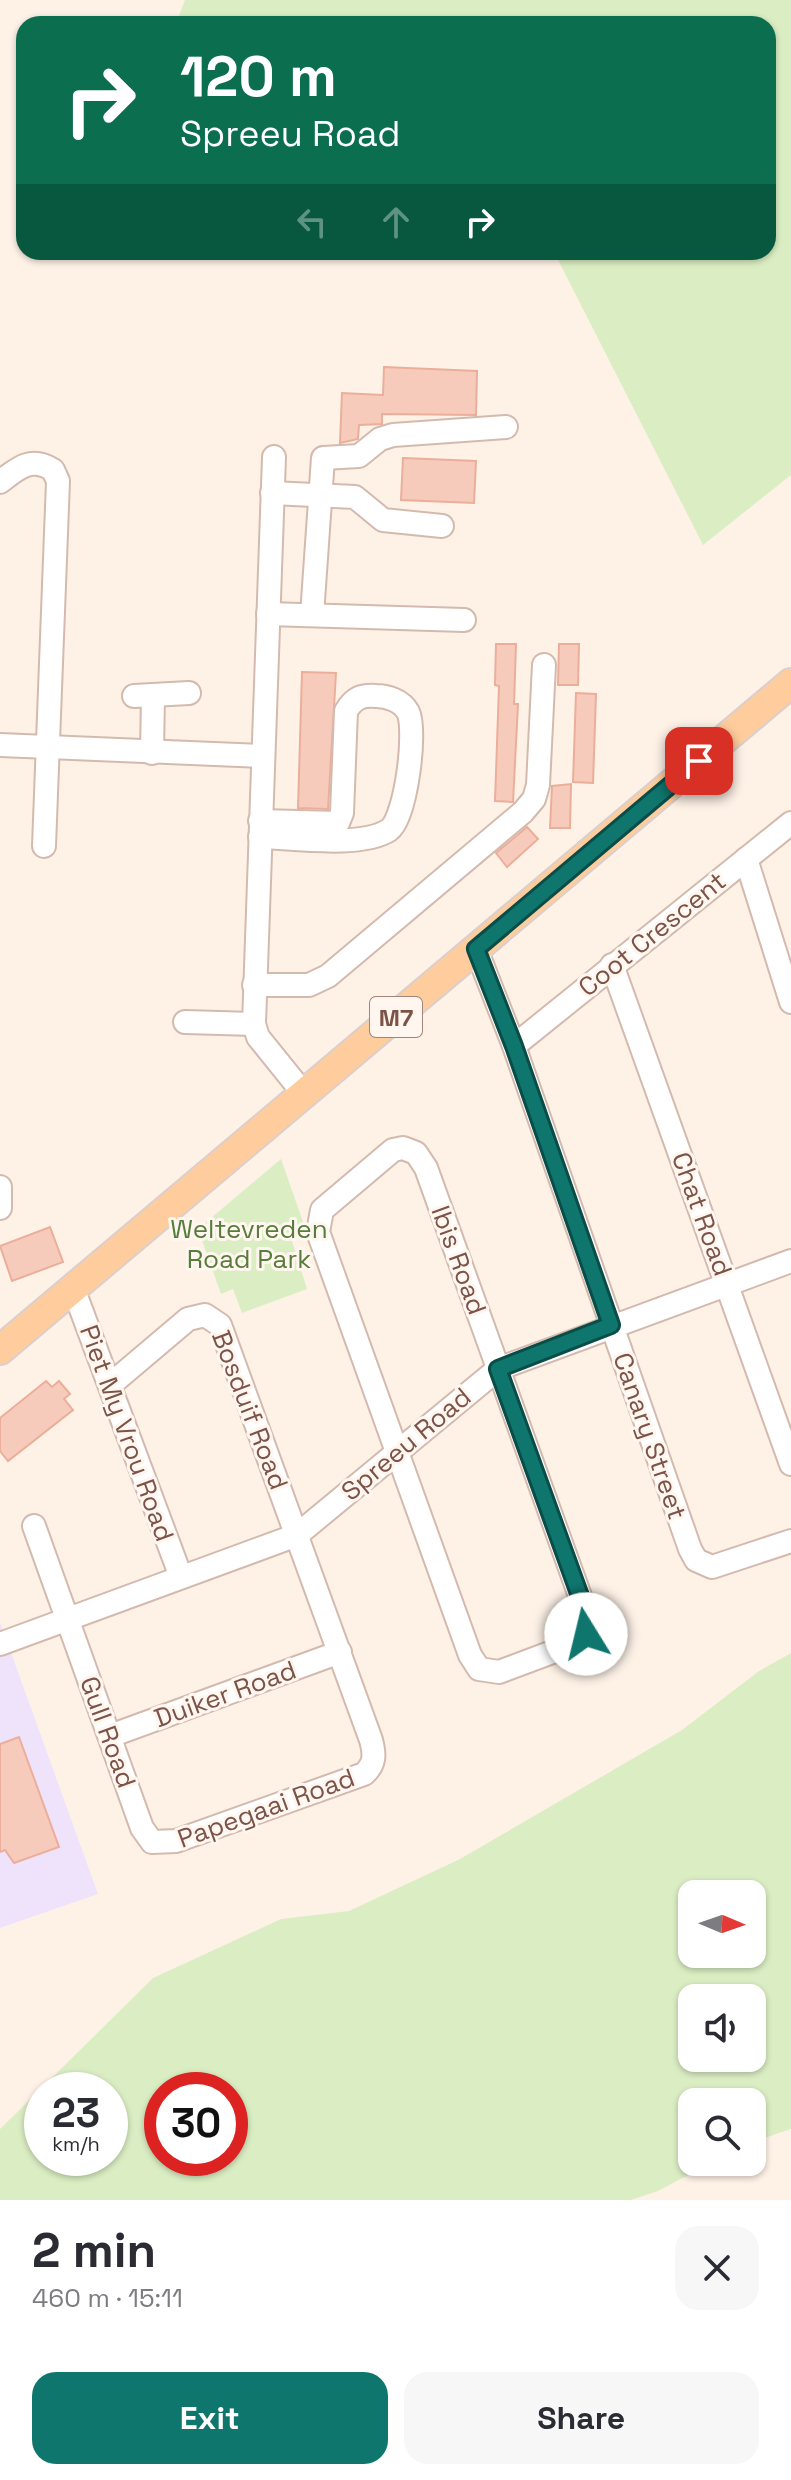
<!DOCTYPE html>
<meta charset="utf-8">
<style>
:root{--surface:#fff;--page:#f7f7f7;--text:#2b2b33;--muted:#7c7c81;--accent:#0f766e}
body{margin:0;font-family:"Space Grotesk",sans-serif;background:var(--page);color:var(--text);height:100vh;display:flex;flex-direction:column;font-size:30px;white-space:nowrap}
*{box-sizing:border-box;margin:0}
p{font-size:26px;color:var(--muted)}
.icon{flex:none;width:44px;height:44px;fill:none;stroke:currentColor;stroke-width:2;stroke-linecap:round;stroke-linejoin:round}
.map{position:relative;height:2200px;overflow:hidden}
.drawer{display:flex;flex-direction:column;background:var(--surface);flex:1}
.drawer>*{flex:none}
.banner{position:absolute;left:16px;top:16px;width:760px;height:244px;border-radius:24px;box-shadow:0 2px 6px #0004;background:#0b6e4f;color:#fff;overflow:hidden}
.needle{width:52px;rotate:92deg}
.buttons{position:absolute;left:678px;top:1880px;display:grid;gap:16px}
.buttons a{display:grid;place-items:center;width:88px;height:88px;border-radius:16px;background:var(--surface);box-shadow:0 2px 6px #0004;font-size:40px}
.speed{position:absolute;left:24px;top:2072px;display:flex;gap:16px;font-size:40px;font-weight:700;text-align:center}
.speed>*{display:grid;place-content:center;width:104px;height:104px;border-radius:50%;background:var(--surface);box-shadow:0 2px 6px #0004;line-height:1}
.speed small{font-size:20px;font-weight:400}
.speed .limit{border:12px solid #d22;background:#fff;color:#111}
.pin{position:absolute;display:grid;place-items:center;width:68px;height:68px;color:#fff;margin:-34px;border-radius:16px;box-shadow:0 4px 12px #0006}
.me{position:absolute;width:88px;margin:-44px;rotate:351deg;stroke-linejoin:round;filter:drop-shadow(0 0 6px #0008)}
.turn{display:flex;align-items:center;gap:28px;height:168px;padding:0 32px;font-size:36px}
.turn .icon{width:104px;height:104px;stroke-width:2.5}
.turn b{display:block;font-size:56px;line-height:68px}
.lanes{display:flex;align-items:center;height:76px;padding:0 32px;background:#0003;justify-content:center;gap:40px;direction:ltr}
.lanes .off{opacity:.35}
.round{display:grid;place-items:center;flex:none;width:84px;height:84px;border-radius:24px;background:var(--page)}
.headline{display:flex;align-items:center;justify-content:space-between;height:136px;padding:0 32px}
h1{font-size:48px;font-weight:700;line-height:60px}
.action{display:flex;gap:16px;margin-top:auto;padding:16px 32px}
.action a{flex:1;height:92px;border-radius:24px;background:var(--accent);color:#fff;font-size:32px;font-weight:700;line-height:92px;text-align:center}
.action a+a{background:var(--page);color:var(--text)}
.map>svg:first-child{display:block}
</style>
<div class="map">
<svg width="791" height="2200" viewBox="0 0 791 2200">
<rect width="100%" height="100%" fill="#fef2e7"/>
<polygon fill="#efe3fb" points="0,1622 98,1894 0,1928"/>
<g fill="#dbeec3" fill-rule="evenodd">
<polygon points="185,0 791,0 791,475 703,545 554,252 768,252 768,24 176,24"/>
<polygon points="281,1159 307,1233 292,1241 307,1289 242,1313 233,1289 221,1294 198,1229"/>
<path d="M 791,1653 L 791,2129 L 752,2142 L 752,2102 L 692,2102 L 692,2162 L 713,2162 L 658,2191 L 631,2200 L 0,2200 L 0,2129 L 153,1978 L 281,1919 L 349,1911 L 460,1859 L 682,1730 L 759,1671 ZM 692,1894 L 752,1894 L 752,1954 L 692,1954 ZM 692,1998 L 752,1998 L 752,2058 L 692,2058 ZM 42,2090 L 110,2090 L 110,2158 L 42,2158 ZM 162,2090 L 230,2090 L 230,2158 L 162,2158 Z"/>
</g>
<g fill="#f7cbbc" stroke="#ebae9a" stroke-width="2">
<polygon points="384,367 477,371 476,415 382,414 382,424 359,425 358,439 340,443 342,393 383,395"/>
<polygon points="403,458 476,461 474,503 401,500"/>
<polygon points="496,644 516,644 514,704 518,704 513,802 495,801 499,686 495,685"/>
<polygon points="559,644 579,644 578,685 558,685"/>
<polygon points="302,672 336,673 328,809 298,808"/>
<polygon points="576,693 596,694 593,783 573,782"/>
<polygon points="571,784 570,828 550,828 552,786"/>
<polygon points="527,827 538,839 507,867 496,853"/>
<polygon points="50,1227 63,1262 12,1281 0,1246"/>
<polygon points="46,1381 52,1387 59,1381 70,1394 64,1399 73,1410 8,1461 0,1451 0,1418"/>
<polygon points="19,1737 59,1847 14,1863 5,1850 0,1852 0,1744"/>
</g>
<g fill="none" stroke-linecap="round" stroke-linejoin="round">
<g stroke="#d4baae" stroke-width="26">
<g id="minor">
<polyline points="274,457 254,1024 258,1037 304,1094"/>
<path d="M 0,482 C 18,468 31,456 53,470 L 58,481 L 44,846"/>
<polyline points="272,493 355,497 383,520 442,526"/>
<polyline points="268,614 464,620"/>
<polyline points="312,615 323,458 359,456 380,439 393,435 506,427"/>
<polyline points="134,696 189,693"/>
<polyline points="0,745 263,756"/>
<polyline points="152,753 153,695"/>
<path d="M 260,837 C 292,838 362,848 389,830 C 406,818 417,730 408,712 C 402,701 388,696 376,696 C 361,695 354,698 346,711 L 342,813 L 338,823 L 260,821"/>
<polyline points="746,859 791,1002"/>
<polyline points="476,949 514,1046 690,1549 696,1560 712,1567 791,1541"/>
<polyline points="612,965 791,1464"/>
<polyline points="254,985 309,985 328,976 523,812 534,799 538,785 544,665"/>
<polyline points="185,1022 254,1024"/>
<polyline points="514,1046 791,823"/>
<polygon points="403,1148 416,1153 426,1168 589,1621 579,1642 499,1672 479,1669 470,1655 318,1232 322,1210 393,1150"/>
<polyline points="0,1187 0,1208"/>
<polyline points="73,1288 181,1577"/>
<path d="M 34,1526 L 142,1828 L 152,1842 L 176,1841 L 364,1774 C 375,1764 375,1755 371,1740 L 220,1325 L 205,1315 L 188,1319 L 110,1385"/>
<polyline points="0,1644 297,1535 498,1369 791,1261"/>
<polyline points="110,1736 340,1652"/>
</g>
</g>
<g stroke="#dacfcc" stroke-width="32">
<polyline id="major" points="0,1350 791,683"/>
</g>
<use href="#minor" stroke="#fff" stroke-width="22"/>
<use href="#major" stroke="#ffcd9d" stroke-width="28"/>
</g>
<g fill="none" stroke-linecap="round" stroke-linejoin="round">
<g stroke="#0a4d48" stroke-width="20">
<polyline id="route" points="586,1634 589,1621 498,1369 611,1325 514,1046 476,949 699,761"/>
</g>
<use href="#route" stroke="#0f766e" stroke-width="14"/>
</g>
<g text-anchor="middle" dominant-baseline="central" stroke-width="6" stroke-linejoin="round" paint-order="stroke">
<rect fill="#fff7ef" stroke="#a3847a" stroke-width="2" x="370" y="997" width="52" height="40" rx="6"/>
<g font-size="24" font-weight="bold" fill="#7b5348">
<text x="396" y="1017">M7</text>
</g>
<g font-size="26" fill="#7b5348" stroke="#fff7ef">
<text transform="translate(652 934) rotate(-39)">Coot Crescent</text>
<text transform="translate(702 1214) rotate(70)">Chat Road</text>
<text transform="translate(459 1260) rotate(70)">Ibis Road</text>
<text transform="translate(250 1410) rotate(69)">Bosduif Road</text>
<text transform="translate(127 1433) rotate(70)">Piet My Vrou Road</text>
<text transform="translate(650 1436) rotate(71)">Canary Street</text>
<text transform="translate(406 1444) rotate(-40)">Spreeu Road</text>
<text transform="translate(225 1694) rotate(-20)">Duiker Road</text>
<text transform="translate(108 1732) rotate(70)">Gull Road</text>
<text transform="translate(266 1808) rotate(-20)">Papegaai Road</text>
</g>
<g font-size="26" fill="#587c3c" stroke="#fff7ef">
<text x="249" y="1229">Weltevreden<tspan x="249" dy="30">Road Park</tspan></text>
</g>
</g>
</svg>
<div class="buttons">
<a><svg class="needle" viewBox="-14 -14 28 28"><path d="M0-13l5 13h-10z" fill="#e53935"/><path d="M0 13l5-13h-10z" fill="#7c7c81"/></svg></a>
<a><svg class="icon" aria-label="sound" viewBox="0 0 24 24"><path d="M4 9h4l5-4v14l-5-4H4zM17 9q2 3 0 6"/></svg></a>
<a><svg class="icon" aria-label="search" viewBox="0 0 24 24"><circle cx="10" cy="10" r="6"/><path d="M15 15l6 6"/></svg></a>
</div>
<div class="speed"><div>23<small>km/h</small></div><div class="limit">30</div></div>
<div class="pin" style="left:699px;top:761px;background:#d93025"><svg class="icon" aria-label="arrive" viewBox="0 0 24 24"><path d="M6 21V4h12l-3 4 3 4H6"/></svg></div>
<svg class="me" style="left:586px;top:1634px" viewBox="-20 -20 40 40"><circle r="19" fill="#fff"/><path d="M0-13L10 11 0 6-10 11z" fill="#0f766e"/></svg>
<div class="banner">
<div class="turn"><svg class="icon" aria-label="right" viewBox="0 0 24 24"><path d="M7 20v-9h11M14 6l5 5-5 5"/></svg><div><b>120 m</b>Spreeu Road</div></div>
<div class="lanes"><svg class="icon off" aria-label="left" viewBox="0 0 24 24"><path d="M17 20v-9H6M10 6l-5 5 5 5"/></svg><svg class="icon off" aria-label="ahead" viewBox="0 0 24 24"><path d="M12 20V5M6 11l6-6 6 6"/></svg><svg class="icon" aria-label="right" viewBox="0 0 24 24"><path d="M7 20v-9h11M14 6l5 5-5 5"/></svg></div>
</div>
</div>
<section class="drawer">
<div class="headline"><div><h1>2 min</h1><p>460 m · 15:11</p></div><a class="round"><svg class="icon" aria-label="close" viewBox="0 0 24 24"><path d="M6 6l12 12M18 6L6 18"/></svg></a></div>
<div class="action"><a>Exit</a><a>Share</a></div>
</section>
